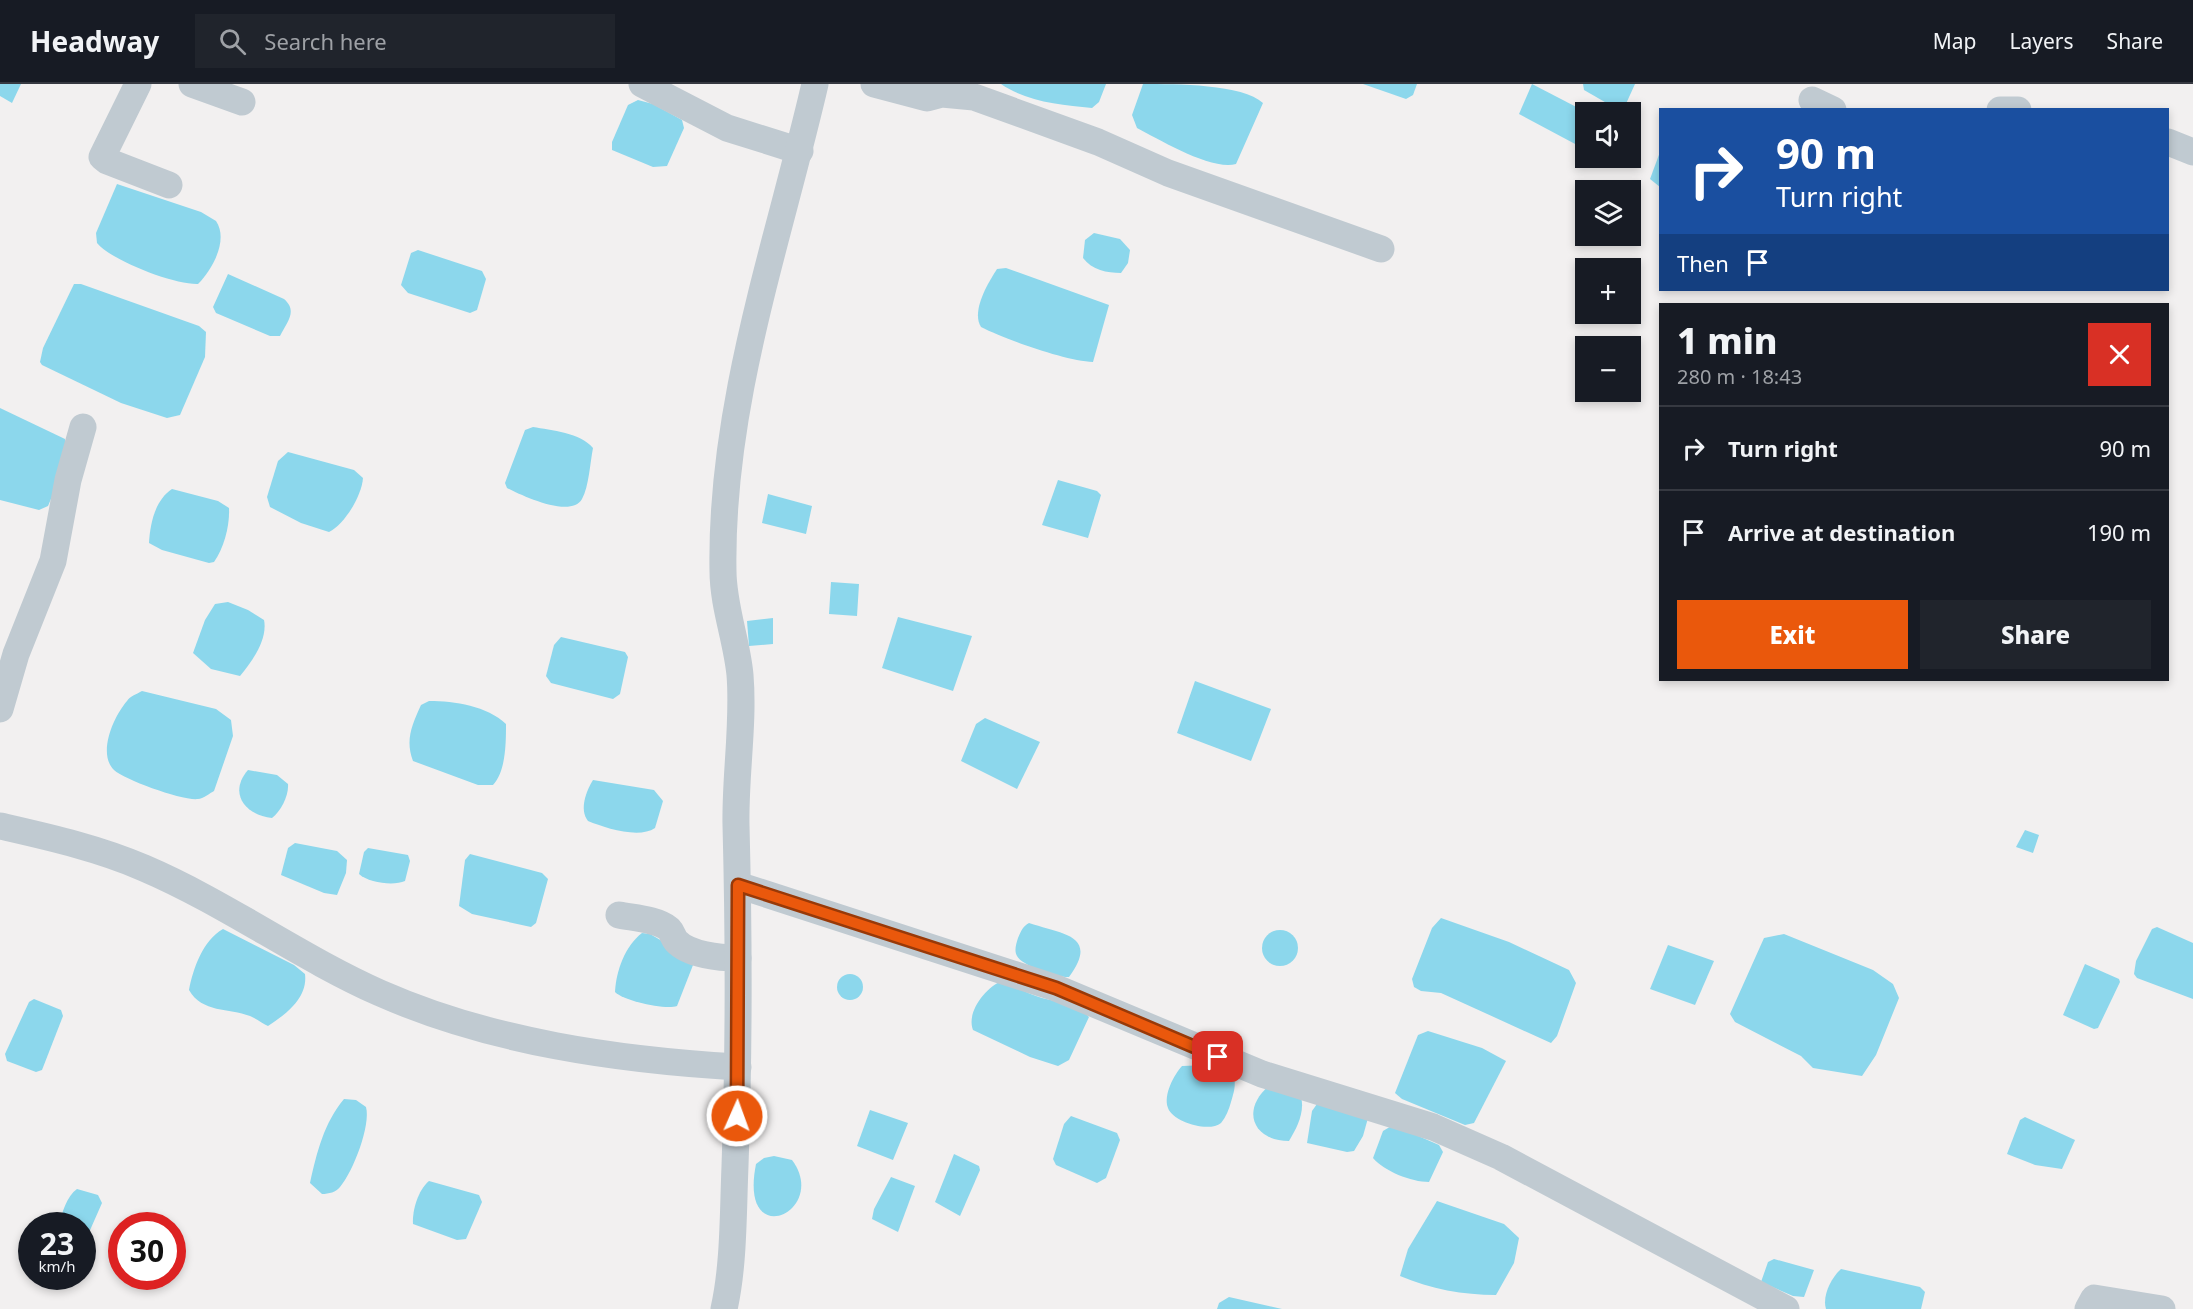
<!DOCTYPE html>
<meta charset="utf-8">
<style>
:root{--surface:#171b24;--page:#20242c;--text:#f1f3f6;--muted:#9ea1a6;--line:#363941;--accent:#ea580c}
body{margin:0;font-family:"Noto Sans",sans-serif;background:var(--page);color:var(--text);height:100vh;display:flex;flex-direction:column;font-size:22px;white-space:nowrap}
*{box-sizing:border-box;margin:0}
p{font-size:20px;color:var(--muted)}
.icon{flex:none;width:33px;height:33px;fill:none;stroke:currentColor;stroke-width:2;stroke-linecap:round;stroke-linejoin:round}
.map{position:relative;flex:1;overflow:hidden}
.details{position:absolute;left:1659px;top:219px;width:510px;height:378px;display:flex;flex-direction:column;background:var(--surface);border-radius:0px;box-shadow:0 3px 9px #0003}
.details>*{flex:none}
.hud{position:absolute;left:1659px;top:24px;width:510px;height:183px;border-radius:0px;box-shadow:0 3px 9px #0003;background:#1a4fa0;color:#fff;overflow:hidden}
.fabs{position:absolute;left:1575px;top:18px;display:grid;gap:12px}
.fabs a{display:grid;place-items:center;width:66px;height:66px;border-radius:0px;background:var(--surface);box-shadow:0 3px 9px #0003;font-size:30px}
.speed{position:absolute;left:18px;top:1128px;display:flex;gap:12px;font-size:30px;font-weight:700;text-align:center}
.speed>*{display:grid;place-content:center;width:78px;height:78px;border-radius:50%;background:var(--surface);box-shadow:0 3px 9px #0003;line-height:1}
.speed small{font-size:15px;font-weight:400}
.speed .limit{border:9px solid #d22;background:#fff;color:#111}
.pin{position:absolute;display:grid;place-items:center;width:51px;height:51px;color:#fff;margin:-26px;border-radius:12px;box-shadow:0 3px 9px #0006}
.me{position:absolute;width:66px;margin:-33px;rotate:2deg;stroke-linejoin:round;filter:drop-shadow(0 0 4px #0008)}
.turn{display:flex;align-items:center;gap:21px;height:126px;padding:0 18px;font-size:27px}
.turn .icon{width:78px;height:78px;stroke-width:2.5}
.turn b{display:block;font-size:42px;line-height:51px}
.then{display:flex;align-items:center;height:57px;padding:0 18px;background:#0003;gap:12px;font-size:22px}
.round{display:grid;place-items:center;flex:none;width:63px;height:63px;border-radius:0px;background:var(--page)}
.summary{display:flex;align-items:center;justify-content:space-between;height:102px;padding:0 18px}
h1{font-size:36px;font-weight:800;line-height:45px}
.action{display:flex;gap:12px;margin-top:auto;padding:12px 18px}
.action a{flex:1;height:69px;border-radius:0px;background:var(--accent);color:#fff;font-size:24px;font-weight:800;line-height:69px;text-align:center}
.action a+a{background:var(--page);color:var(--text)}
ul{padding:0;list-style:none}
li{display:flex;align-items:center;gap:18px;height:84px;padding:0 18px;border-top:2px solid var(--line)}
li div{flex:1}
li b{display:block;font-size:22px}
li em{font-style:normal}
header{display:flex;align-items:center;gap:36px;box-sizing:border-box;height:84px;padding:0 30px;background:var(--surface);border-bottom:2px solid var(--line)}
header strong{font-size:28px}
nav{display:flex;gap:33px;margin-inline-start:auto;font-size:21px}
.search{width:420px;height:54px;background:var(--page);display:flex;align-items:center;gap:15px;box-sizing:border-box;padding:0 21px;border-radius:0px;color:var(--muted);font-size:22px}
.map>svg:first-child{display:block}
</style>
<header>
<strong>Headway</strong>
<div class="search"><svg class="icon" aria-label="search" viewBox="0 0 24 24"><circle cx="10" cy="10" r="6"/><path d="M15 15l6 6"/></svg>Search here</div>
<nav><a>Map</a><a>Layers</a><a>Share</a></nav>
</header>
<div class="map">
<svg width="2193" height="1225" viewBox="0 0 2193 1225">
<rect width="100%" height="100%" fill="#f2f0f0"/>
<g fill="#8cd7ec">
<polygon points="0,0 21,0 12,19 0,12"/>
<path d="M 1001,0 L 1106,0 L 1099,18 L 1092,24 C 1061,21 1027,18 1001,0 Z"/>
<path d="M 1143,0 C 1176,0 1243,0 1263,19 L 1236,80 C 1212,87 1160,56 1137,44 L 1132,31 Z"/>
<polygon points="1363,0 1417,0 1413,11 1406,15"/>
<polygon points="1532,0 1586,28 1585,43 1577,61 1519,30"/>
<polygon points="1583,0 1635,0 1625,22 1617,25 1584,6"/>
<polygon points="638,16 653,20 682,36 684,44 667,82 653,83 612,66 612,58 628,21"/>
<polygon points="1660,68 1660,103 1650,95"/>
<path d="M 117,100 L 201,128 L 216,137 C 229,156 212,186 198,200 C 175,201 112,177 97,159 L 96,149 Z"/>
<path d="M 1094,149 L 1120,155 L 1130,166 L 1128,179 L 1121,189 C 1107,189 1092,186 1083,174 L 1085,156 Z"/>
<polygon points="418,166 482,187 486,195 477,226 470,229 408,209 401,201 411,169"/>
<path d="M 1006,184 L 1109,221 L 1093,278 C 1065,277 1007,256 981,243 C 971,227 988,199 997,185 Z"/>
<path d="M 228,190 L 284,215 C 298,227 287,238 280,252 L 270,252 L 216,229 L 213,223 Z"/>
<polygon points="74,200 81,200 199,242 206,248 205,273 180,331 167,334 121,319 42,281 40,278 43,264"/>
<polygon points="0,324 65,355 67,377 48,422 39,426 0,416"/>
<path d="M 533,343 C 551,346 581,349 593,364 C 590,379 589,402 582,415 C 571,435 521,411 507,404 L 505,399 L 525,346 Z"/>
<path d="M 288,368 L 354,386 L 363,394 C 362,411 345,440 329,448 L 301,439 L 270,423 L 267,413 L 278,377 Z"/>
<polygon points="1058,396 1097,407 1101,411 1088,454 1042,441"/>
<path d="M 172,405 L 218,417 L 229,424 C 230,441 224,464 214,478 L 209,479 L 162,466 L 149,459 C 150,440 155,416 172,405 Z"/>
<polygon points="768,410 812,422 806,450 762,439"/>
<polygon points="831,498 859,500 857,532 829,530"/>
<path d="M 228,518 L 248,526 L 264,536 C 268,555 252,578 240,592 L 211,585 L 193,569 L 205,536 L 215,520 Z"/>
<polygon points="898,533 972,552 953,607 882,584"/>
<polygon points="773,534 773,560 749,562 747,537"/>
<polygon points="561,553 625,568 628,573 620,610 613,615 551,599 546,592 554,561"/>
<polygon points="1195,597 1271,625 1251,677 1177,649"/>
<path d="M 142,607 L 216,625 L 231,636 L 233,652 L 214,707 C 210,709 203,715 198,715 C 183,717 125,696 114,686 C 97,669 114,632 127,617 C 130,612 137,610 142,607 Z"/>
<path d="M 429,617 C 455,617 487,622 506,640 C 506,659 506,687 493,701 L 478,701 L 413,677 C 405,656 412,641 421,621 Z"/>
<polygon points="985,634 1040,658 1017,705 961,677 976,640"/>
<path d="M 248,686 L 277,691 L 288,700 C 289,711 281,727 272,734 C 245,731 228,709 248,686 Z"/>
<path d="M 593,696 L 654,706 L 663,717 L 655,744 C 639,755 605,744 588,737 C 579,726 586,707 593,696 Z"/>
<polygon points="2025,746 2039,751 2033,769 2016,763"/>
<polygon points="295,759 337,767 347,776 346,789 337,811 324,809 281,791 288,764"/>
<path d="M 368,764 L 408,771 L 410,777 L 405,797 C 394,802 369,799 359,790 L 364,768 Z"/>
<polygon points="470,770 542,789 548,795 536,839 531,843 472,830 459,822 465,776"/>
<polygon points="1441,834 1509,858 1569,886 1576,899 1557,952 1551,959 1441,909 1421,907 1414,903 1412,895 1432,844"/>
<path d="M 1029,839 C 1062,850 1100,851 1069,893 C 1059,894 1022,882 1017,872 C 1014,867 1016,860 1018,854 C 1021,847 1023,842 1029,839 Z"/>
<polygon points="2157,843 2193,859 2193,915 2137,894 2134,890 2136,877 2152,845"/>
<path d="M 223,845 L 294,881 L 305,890 C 308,914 286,930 268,942 C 262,939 257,935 250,932 C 229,924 202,929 189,906 C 193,885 203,856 223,845 Z"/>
<circle cx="1280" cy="864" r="18"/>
<path d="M 642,849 L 650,850 L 695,876 L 677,922 C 665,926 624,917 615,908 C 616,887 625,862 642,849 Z"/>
<polygon points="1784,850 1873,886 1893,900 1899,914 1876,971 1862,992 1813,984 1801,972 1735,938 1730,930 1764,854"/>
<polygon points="1668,861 1714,877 1695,921 1650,905"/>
<polygon points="2085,880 2119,895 2120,898 2098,944 2094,945 2063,931"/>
<circle cx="850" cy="903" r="13"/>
<path d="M 1002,897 C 1015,902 1028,910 1042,914 C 1059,919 1075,917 1089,933 L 1069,976 L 1058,982 L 1030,973 L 973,946 C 966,928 986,903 1002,897 Z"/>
<polygon points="34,915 61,926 63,932 42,986 36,988 7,977 5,970 29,918"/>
<polygon points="1428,947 1482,964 1506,977 1474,1039 1465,1041 1402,1015 1395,1009 1418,951"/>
<path d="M 1209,981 L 1234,991 C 1236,1002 1234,1008 1231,1018 C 1229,1025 1226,1033 1221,1039 C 1209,1049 1173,1038 1168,1024 C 1163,1011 1174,991 1182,982 Z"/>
<path d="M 1269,1002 L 1301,1013 C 1305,1028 1297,1044 1289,1057 C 1252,1057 1241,1025 1269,1002 Z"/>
<path d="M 344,1015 L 356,1016 L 366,1023 C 371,1041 353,1088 340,1103 C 336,1108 329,1110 322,1110 L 310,1099 C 317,1068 324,1039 344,1015 Z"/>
<polygon points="1317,1020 1368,1034 1363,1052 1354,1067 1347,1068 1307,1059 1312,1027"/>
<polygon points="870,1026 908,1039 893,1076 857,1062"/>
<polygon points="1071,1032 1117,1049 1120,1056 1106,1094 1097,1099 1056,1081 1053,1075 1064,1040"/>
<polygon points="2025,1033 2075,1056 2062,1085 2035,1081 2007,1070 2020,1036"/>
<path d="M 1393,1041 L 1439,1061 L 1443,1068 L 1429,1098 C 1411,1098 1384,1087 1373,1074 L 1383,1047 Z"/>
<polygon points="954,1070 979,1082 980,1086 960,1132 935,1118"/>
<path d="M 774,1072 L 792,1076 C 830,1127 738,1170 756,1080 L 764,1074 Z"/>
<polygon points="891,1093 915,1102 898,1148 872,1135 874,1125"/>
<path d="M 429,1097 L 479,1111 L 482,1118 L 466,1155 L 457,1156 L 413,1140 C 412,1127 418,1106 429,1097 Z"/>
<path d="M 77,1105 L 98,1111 L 102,1119 L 87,1153 L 83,1154 L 82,1142 L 60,1141 C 61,1130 67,1112 77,1105 Z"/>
<path d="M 1437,1117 L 1504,1140 L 1519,1154 L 1514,1179 L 1496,1211 C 1463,1211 1431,1205 1400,1192 L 1408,1165 Z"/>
<polygon points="1774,1175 1814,1186 1804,1213 1793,1212 1761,1198 1768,1178"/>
<path d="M 1841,1185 L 1920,1203 L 1925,1208 L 1921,1225 L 1826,1225 C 1822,1212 1831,1194 1841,1185 Z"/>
<polygon points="1229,1213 1282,1225 1217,1225 1219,1219"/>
</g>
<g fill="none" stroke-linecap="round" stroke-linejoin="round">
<g stroke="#c0cad1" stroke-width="27">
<polyline points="138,0 102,73 107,77 169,101"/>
<polyline points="192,0 242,18"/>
<polyline points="642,0 727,44 800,67"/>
<polyline points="874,0 927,14 942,10 974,13 1098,58 1168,89 1381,165"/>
<polyline points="1812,16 1833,26"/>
<polyline points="2000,26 2018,26"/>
<polyline points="2168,58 2193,68"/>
<polyline points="0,625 16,570 53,477 68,396 83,343"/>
<path d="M 0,742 C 48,753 98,764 144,784 C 226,819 299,873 380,909 C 491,958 618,976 738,983"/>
<polyline points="738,801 1056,904 1262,990 1433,1043 1501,1073 1786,1225"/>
<path d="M 619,831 C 634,834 657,835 669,845 C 672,848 673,853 676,857 C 689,871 720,874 738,874"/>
<path d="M 724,1225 C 734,1180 733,1129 735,1082 C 739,969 739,855 736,741 C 735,691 744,640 740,591 C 737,557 723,522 723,487 C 720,320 778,160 815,0"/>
<polyline points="2088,1225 2094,1214 2162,1225"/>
</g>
</g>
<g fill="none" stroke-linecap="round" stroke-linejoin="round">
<g stroke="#983908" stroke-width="15">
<polyline id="route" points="737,1032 738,801 1056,904 1218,973"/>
</g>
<use href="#route" stroke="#ea580c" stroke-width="10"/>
</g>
</svg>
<div class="fabs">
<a><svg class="icon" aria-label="sound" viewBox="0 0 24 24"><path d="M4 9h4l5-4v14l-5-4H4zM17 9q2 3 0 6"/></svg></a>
<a><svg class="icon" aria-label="layers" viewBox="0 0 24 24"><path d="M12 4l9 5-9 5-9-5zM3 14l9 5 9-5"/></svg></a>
<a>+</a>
<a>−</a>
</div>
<div class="speed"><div>23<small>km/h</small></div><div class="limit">30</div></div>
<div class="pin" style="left:1218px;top:973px;background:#d93025"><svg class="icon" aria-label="arrive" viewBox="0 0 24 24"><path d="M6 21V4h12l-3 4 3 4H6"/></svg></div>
<svg class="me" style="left:737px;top:1032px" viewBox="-20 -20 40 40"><circle r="17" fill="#ea580c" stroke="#fff" stroke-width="3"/><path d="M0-11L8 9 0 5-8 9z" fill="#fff"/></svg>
<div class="hud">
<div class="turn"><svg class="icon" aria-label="right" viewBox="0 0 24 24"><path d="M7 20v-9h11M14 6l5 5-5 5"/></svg><div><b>90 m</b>Turn right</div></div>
<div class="then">Then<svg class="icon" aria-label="arrive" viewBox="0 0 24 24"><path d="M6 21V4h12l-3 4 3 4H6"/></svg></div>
</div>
<section class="details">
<div class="summary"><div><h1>1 min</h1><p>280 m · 18:43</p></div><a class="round" style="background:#d93025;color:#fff"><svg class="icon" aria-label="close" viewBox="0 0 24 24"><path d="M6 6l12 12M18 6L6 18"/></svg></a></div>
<ul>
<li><svg class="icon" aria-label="right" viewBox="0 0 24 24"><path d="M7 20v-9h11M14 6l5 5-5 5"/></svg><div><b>Turn right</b></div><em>90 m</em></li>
<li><svg class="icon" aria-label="arrive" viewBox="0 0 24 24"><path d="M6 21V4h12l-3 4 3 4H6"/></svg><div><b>Arrive at destination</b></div><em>190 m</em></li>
</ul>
<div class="action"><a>Exit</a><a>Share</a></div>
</section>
</div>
